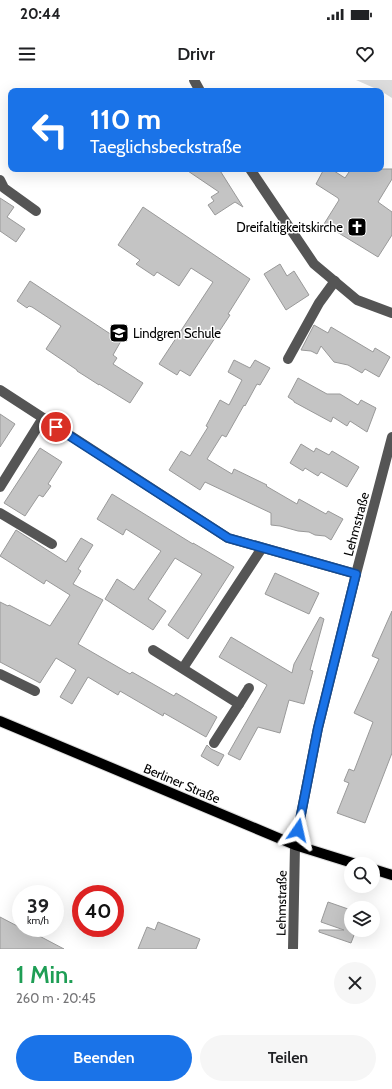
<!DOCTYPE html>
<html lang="de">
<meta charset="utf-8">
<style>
:root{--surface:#fff;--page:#f6f6f6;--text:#202124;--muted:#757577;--accent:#1a73e8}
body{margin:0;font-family:Cabin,sans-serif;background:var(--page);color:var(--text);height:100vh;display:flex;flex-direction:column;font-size:15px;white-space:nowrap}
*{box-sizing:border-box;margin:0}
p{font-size:13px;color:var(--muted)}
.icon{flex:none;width:22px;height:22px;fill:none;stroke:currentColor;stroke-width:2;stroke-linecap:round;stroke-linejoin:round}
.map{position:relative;height:869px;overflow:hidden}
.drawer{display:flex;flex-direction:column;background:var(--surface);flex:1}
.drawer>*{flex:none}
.hud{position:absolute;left:8px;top:8px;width:376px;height:84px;border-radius:8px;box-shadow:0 4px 16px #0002;background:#1a73e8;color:#fff;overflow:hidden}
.fabs{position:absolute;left:344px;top:777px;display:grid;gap:8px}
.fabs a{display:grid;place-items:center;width:36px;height:36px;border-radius:50%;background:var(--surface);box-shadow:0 4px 16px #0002;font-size:20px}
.speed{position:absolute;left:12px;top:805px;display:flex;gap:8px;font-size:20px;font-weight:700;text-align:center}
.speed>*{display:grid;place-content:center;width:52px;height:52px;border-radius:50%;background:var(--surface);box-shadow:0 4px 16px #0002;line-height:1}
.speed small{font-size:10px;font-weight:400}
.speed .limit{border:6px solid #d22;background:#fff;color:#111}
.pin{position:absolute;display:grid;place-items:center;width:34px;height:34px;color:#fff;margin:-17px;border:2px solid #fff;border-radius:50%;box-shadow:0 1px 4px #0007}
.me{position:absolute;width:44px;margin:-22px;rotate:11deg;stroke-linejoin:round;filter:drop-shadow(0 0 3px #0008)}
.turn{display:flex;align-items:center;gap:14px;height:84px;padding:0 16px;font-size:18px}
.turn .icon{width:52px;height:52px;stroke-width:2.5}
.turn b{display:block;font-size:28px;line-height:34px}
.round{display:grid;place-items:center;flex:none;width:42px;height:42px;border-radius:21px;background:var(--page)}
.overview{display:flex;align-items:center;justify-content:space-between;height:68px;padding:0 16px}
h1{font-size:24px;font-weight:600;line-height:30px;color:#1e9e55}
.primary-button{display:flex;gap:8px;margin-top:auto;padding:8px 16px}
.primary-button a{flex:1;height:46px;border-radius:24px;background:var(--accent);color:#fff;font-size:16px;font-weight:600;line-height:46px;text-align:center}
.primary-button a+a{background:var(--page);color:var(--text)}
.status{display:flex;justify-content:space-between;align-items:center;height:28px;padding:0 20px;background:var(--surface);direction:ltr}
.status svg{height:11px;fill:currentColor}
header{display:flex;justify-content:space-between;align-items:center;height:52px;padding:0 16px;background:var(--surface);font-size:18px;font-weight:600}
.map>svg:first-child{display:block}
</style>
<div class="status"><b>20:44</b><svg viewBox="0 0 49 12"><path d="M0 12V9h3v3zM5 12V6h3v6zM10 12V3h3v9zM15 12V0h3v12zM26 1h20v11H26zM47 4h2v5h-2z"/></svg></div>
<header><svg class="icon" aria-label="menu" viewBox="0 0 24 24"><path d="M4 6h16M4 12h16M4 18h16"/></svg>Drivr<svg class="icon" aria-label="heart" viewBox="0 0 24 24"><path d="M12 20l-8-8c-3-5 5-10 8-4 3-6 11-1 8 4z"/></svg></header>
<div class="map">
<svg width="392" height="869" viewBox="0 0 392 869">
<rect width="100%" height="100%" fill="#fff"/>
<polygon fill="#dcdcdc" points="356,0 392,0 392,18 381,11"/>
<g fill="#c4c4c4" stroke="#999">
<polygon points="185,89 219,89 243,127 235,122 215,135 208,125 214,121 211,117 219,112"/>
<polygon points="324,89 331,89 345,98 351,89 392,89 392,99 378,122 392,132 392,155 378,177 324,144 339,120 338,118 316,104"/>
<polygon points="0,118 14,127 7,137 25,149 16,162 0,151"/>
<polygon points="143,127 250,199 228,234 230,235 190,296 180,290 177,295 159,284 213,202 191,188 179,206 157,192 154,196 136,184 140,180 118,165"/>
<polygon points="280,184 287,196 294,191 309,215 286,230 264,194"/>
<polygon points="30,201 121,261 113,275 117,278 113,284 143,303 130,323 99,304 99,305 85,296 77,291 77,290 46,269 61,246 32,227 29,226 27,228 17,221"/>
<polygon points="314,245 328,253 331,247 373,272 375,268 390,277 379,297 365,289 362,293 348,285 334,282 321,266 317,274 311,271 301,270"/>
<polygon points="234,280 250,288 255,280 270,288 260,305 257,304 245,326 244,325 226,357 222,355 207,379 232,394 234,389 267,405 266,406 297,424 299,419 326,434 328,431 343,439 331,460 325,456 315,455 309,452 298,451 280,446 271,445 271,433 205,402 200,410 169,390 181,371 190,376 208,347 206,346 220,320 229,325 242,300 228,292"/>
<polygon points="298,298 327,314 340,314 358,325 361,320 376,328 367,352 350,341 347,346 333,337 331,342 294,322 294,321 288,317"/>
<polygon points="0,334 15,344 0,367"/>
<polygon points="301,364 314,372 316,368 329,375 332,371 359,387 347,407 321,392 318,396 305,388 303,391 290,383"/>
<polygon points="40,368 62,382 48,404 51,406 43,417 39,415 25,436 4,423"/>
<polygon points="112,414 193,464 193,463 234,487 188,559 168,545 202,494 175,478 148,519 166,531 153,550 105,519 117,499 134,510 161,471 126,449 123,455 97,439"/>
<polygon points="16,450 66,482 81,458 93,465 78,489 81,491 73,504 103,520 78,564 130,594 132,592 174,616 176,613 217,637 206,657 164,633 163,636 120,611 118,615 88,597 72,624 60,617 76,590 56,578 40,603 0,582 0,522 8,526 9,525 50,546 70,515 46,500 44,504 0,476"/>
<polygon points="275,493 319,513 309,534 265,514"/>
<polygon points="392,531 392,673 365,743 337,733 349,703 344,701 349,689 354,691 373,642 354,633 379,579 372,576"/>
<polygon points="320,537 324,539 310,590 313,591 304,624 289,620 280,653 258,647 240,680 228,674 267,605 219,577 231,557 292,593 294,584"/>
<polygon points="207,665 211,669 224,675 218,686 201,676"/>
<polygon points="328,822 351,830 351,850 356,850 351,863 319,852 319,850 344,850 321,842"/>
<polygon points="0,837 21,848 28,850 64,869 0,869"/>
<polygon points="158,842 200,859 196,869 138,869 147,847 155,850"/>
</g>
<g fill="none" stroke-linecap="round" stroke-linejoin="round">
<g stroke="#dbdbdb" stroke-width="12">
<g id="major">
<polyline points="0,641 295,765 356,784"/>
<polyline points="373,789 392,795"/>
</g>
</g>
<g stroke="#555" stroke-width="10">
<polyline points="194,0 200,11"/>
<polyline points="250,89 314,184 357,220 392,233"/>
<polyline points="0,100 4,108 36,131"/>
<polyline points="288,279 319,223 335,201"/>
<polyline points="0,310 228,458 356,494"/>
<polyline points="0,407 43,338"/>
<polyline points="0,433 52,464"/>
<polyline points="153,570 239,624 214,663"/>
<polyline points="183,588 262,468"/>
<polyline points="0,594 35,611"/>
<polyline points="239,624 249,608"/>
<polyline points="293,869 295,765 318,648 356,494 392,357"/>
</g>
<use href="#major" stroke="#000" stroke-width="10"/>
</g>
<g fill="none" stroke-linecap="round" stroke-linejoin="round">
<g stroke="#114b97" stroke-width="10">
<polyline id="route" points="56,347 228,458 356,494 318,648 298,750"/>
</g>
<use href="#route" stroke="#1a73e8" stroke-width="7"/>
</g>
<defs>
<g id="church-square" transform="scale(1)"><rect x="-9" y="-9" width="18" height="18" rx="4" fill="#000" stroke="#fff"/><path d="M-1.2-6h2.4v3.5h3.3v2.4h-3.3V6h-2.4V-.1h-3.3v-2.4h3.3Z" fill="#fff"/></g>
<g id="school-square" transform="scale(1)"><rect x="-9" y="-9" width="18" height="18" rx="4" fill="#000" stroke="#fff"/><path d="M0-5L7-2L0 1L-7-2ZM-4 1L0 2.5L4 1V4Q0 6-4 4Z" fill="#fff"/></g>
</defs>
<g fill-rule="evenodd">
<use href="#church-square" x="357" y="147"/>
<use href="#school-square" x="119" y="253"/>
</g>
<g text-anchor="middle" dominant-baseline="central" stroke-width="3" stroke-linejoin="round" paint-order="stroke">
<g font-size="13" fill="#000" stroke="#fff" text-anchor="end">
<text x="343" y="147">Dreifaltigkeitskirche</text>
<text x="133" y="253" text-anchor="start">Lindgren Schule</text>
</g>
<g font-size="13" fill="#000" stroke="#fff">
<text transform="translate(356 444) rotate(-75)">Lehmstraße</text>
<text transform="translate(182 703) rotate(23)">Berliner Straße</text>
<text transform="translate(281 823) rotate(-89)">Lehmstraße</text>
</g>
</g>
</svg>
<div class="fabs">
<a><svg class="icon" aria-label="search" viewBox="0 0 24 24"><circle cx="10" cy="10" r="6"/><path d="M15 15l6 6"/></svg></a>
<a><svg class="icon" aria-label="layers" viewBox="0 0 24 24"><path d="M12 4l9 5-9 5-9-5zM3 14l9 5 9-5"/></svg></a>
</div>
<div class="speed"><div>39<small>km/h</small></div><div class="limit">40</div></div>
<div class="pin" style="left:56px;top:347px;background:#d93025"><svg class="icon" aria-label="arrive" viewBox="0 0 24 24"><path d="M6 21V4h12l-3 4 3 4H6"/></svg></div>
<svg class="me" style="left:298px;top:750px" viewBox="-20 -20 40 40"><path d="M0-17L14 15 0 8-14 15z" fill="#1a73e8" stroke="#fff" stroke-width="4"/></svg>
<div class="hud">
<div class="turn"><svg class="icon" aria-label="left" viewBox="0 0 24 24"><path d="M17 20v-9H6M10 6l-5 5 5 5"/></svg><div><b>110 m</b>Taeglichsbeckstraße</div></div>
</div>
</div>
<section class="drawer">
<div class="overview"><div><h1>1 Min.</h1><p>260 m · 20:45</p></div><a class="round"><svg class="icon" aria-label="close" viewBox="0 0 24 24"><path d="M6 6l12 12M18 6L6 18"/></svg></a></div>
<div class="primary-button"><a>Beenden</a><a>Teilen</a></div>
</section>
